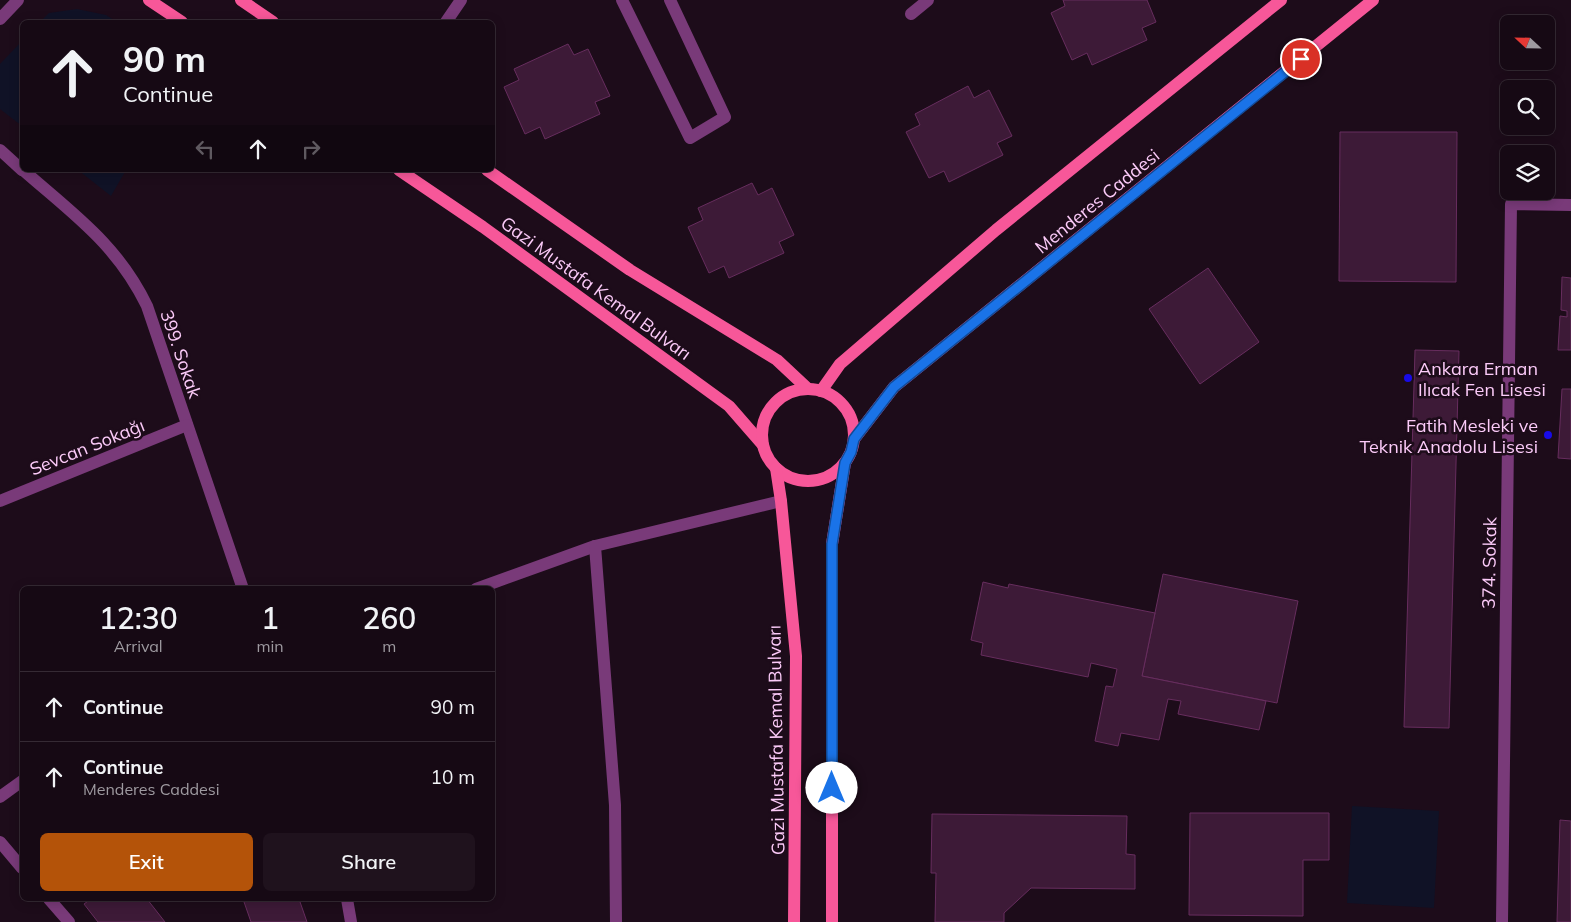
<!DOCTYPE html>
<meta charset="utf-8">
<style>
:root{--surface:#160914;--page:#1f121d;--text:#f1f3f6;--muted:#9e9aa0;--line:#352a34;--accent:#b45309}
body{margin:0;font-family:Mulish,sans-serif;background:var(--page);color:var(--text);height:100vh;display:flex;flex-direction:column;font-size:19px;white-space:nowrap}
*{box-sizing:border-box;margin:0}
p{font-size:16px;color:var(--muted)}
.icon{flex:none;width:28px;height:28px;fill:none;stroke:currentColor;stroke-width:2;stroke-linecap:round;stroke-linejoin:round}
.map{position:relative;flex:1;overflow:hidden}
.details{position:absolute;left:20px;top:586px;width:475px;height:315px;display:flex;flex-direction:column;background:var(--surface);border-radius:8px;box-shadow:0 2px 12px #0003,0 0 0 1px var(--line)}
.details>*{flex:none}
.hud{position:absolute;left:20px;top:20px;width:475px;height:152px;border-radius:8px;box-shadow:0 2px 12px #0003,0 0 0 1px var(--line);background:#160914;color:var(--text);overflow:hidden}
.needle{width:32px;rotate:292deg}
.tools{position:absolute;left:1500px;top:15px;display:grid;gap:10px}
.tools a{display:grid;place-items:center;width:55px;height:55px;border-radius:8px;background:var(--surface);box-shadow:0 2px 12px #0003,0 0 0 1px var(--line);font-size:25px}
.pin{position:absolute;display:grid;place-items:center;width:42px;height:42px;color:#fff;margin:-21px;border:2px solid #fff;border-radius:50%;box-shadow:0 1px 5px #0007}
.me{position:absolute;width:55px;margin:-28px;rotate:0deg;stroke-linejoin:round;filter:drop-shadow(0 0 4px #0008)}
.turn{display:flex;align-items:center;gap:18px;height:105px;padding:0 20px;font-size:22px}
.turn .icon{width:65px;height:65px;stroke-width:2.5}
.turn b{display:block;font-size:35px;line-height:42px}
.lanes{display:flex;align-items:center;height:48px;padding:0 20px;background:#0003;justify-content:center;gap:25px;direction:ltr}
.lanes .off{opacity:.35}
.eta{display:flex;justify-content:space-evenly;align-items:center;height:85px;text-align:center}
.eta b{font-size:30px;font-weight:600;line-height:35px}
.button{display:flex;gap:10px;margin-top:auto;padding:10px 20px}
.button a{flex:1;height:58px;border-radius:8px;background:var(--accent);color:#fff;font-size:20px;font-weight:600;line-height:58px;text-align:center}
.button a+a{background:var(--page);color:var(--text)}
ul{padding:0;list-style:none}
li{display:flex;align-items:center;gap:15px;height:70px;padding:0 20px;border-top:1px solid var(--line)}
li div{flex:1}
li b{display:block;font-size:19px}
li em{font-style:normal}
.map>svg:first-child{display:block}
</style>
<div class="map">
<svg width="1571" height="922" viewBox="0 0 1571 922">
<rect width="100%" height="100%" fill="#1d0c1a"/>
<g fill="#101226">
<polygon points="77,9 106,15 117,22 40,22 49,13"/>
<polygon points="22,41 22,126 0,109 0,64"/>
<polygon points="78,170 126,170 111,196"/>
<polygon points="1352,806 1439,811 1434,908 1347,903"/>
</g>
<g fill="#3d1a37" stroke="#672d5e">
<polygon points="1063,0 1147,0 1156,22 1142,28 1147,40 1092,65 1087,53 1072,60 1051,13 1065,6"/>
<polygon points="568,44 574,55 588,49 610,96 595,102 600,114 545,139 540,127 525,134 504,87 519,80 514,69"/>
<polygon points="968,86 974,98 989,90 1012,136 997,143 1003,155 949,182 944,171 929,178 906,132 920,125 915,114"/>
<polygon points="1340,132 1457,132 1456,282 1339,281"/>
<polygon points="752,183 758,195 772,188 794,235 779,242 784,253 729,278 724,266 709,273 688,227 703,220 698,208"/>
<polygon points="1208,268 1259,342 1200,384 1149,309"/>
<polygon points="1562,277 1571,278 1571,350 1558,350 1560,316 1567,317 1567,311 1561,310"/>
<polygon points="1415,350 1459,351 1449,728 1404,727"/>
<polygon points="1562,389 1571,389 1571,459 1558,458"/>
<polygon points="1163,574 1298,601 1277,703 1142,676"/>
<polygon points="983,582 1008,588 1009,584 1155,613 1142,676 1266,701 1259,730 1178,714 1181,701 1168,699 1159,740 1121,733 1118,746 1095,741 1106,686 1113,687 1117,669 1091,663 1088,677 981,655 983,643 971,640"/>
<polygon points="1190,813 1329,813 1329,860 1303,860 1303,916 1189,915"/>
<polygon points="932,814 1127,816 1126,854 1135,855 1135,889 1031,888 1004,913 1004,922 935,922 936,873 931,873"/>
<polygon points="1560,820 1571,821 1571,922 1557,922"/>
<polygon points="91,899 147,899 165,922 98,922 84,904"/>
<polygon points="243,899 299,899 307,922 251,922"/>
</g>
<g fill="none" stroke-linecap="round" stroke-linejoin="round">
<g stroke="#793a79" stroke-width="12">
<polyline points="622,0 690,138 725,117 670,0"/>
<polyline points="911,14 928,0"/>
<polyline points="0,19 18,0"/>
<polyline points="446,22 461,0"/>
<polyline points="0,150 22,170"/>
<path d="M 23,170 C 73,214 117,244 147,306 L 243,589"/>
<polyline points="0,501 187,425"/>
<polyline points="476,589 595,546"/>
<polyline points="0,797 22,781"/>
<polyline points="0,842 22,868"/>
<polyline points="49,899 69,922"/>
<polyline points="347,899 351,922"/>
<polyline points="616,922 615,805 595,546 781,501"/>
<polyline points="1502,922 1511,204 1571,205"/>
</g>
<g stroke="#f75799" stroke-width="12">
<polyline points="149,0 182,22"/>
<polyline points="241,0 273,22"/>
<polyline points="399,170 483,227 729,406 763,445"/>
<polyline points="487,170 630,270 777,360 808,389"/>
<circle cx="808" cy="435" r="46"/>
<polyline points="821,391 840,364 996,230 1281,0"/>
<polyline points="854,439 894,387 1373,0"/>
<polyline points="776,468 781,501 796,656 794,922"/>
<polyline points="832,922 832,544 845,463"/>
</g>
</g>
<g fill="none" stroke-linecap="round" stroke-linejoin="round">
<g stroke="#114b97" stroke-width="12">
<polyline id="route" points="832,788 832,544 845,463 851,452 854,439 894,387 1301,59"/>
</g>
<use href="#route" stroke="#1a73e8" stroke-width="9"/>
</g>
<g fill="#180be8" stroke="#1d0c1a" stroke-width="2">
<circle cx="1408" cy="378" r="5"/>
<circle cx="1548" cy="435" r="5"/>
</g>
<g text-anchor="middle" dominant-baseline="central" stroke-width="5" stroke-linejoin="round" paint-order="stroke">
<g font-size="18" fill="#fccbf9" stroke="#1d0c1a">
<text transform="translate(1097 201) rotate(-39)">Menderes Caddesi</text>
<text transform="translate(596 288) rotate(36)">Gazi Mustafa Kemal Bulvarı</text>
<text transform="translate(181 354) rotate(71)">399. Sokak</text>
<text transform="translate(87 447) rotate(-22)">Sevcan Sokağı</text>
<text transform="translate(1489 563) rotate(-89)">374. Sokak</text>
<text transform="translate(776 740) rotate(-91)">Gazi Mustafa Kemal Bulvarı</text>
</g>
<g font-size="18" fill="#fccbf9" stroke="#1d0c1a" text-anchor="start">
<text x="1418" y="368">Ankara Erman<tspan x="1418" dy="21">Ilıcak Fen Lisesi</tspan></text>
<text x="1538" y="425" text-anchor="end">Fatih Mesleki ve<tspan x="1538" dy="21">Teknik Anadolu Lisesi</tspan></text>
</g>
</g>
</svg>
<div class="tools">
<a><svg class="needle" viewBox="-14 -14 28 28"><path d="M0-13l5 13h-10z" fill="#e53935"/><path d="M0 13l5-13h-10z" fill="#9e9aa0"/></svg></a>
<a><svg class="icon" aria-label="search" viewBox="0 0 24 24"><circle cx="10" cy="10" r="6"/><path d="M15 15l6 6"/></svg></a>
<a><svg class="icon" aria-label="layers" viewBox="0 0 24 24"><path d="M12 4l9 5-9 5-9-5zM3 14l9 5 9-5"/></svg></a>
</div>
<div class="pin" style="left:1301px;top:59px;background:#d93025"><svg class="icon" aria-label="arrive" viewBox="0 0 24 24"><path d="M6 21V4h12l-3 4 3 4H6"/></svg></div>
<svg class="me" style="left:832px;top:788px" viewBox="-20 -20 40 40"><circle r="19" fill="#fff"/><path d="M0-13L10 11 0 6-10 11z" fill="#1a73e8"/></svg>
<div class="hud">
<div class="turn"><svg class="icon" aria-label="ahead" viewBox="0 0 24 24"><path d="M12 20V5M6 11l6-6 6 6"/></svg><div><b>90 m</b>Continue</div></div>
<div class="lanes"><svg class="icon off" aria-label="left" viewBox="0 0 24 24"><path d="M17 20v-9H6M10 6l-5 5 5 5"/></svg><svg class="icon" aria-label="ahead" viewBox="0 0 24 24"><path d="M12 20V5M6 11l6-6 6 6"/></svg><svg class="icon off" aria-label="right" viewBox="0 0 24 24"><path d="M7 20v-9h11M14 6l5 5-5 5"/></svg></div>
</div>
<section class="details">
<div class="eta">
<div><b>12:30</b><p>Arrival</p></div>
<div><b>1</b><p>min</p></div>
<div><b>260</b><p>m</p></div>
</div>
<ul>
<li><svg class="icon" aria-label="ahead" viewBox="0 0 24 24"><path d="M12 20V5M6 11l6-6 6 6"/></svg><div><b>Continue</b></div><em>90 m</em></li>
<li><svg class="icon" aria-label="ahead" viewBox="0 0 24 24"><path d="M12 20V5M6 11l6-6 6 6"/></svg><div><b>Continue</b><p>Menderes Caddesi</p></div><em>10 m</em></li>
</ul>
<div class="button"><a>Exit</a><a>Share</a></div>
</section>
</div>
